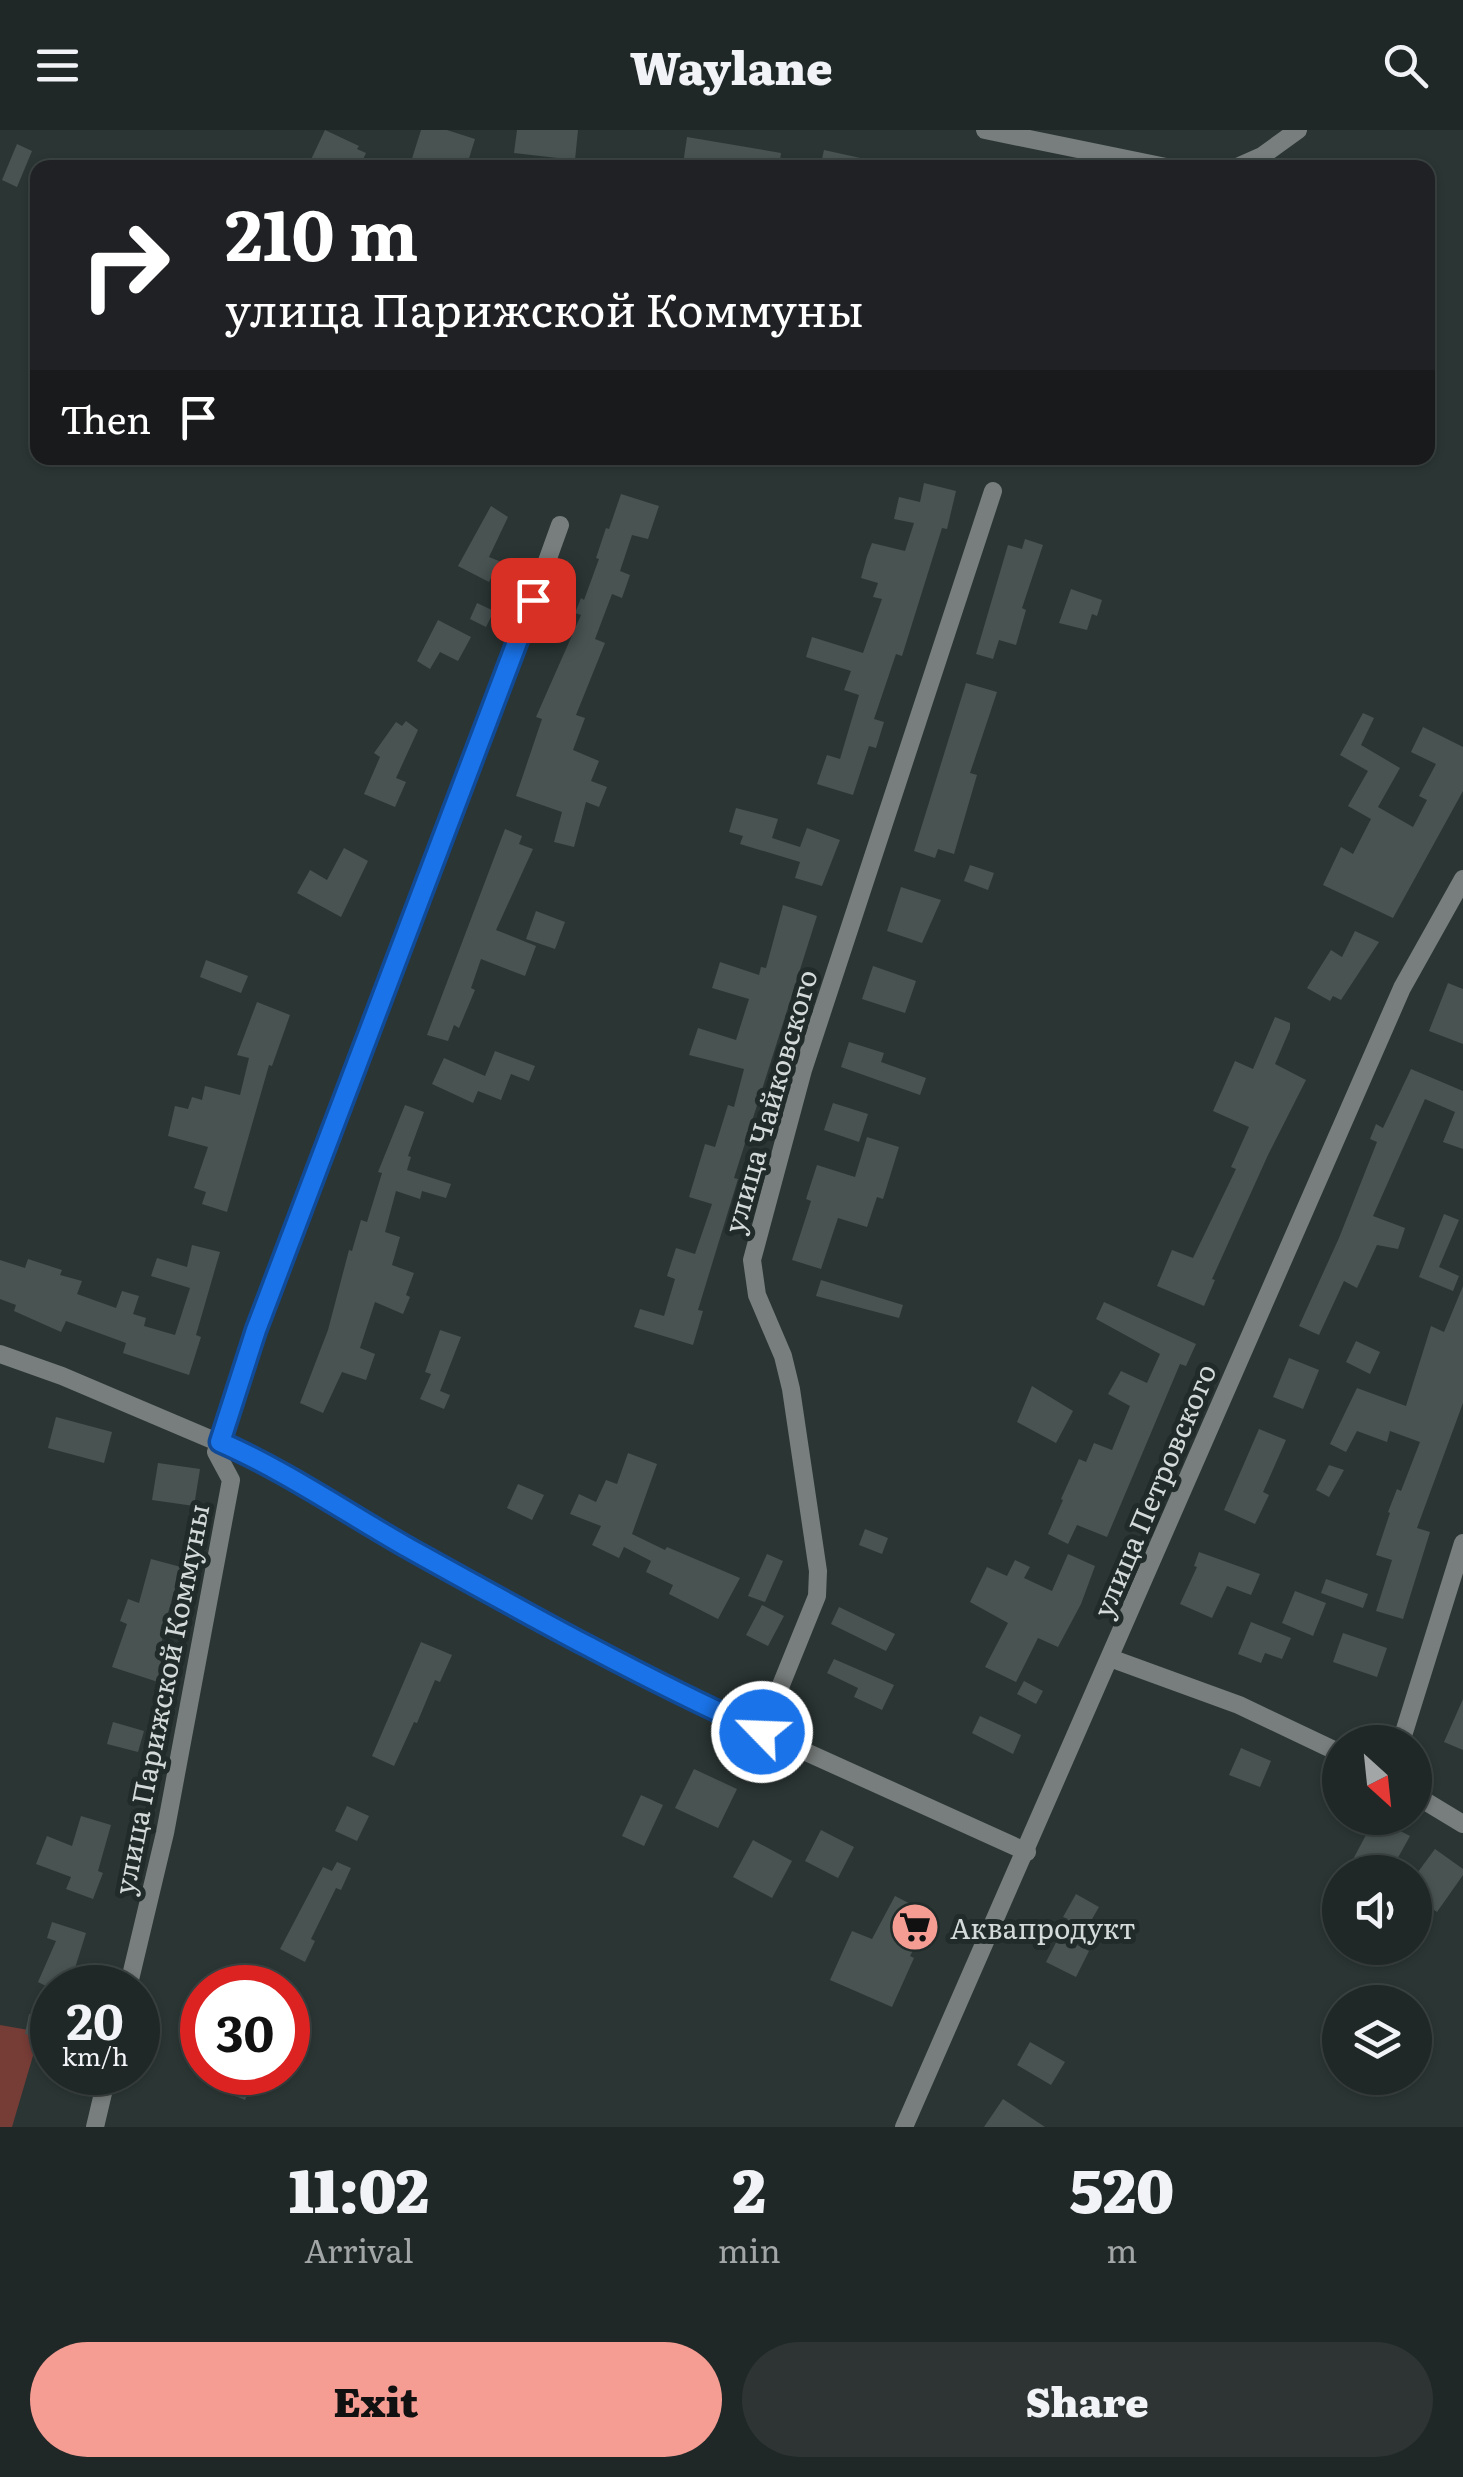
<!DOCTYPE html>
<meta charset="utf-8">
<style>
:root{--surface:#202827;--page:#2d3433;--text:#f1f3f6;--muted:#a2a6a7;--line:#3d4444;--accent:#f59c93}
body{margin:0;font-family:Literata,serif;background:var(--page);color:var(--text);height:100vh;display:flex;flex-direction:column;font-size:38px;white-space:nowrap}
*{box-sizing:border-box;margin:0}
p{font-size:32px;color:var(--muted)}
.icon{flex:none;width:55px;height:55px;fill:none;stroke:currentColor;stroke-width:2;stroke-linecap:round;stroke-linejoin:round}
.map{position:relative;height:1997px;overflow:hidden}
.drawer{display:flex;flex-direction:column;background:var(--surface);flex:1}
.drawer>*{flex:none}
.guide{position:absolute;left:30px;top:30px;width:1405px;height:305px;border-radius:20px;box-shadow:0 2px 8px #0004,0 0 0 2px var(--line);background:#202124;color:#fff;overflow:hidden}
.needle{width:65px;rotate:153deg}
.buttons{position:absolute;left:1322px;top:1595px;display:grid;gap:20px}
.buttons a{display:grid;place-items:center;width:110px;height:110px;border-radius:50%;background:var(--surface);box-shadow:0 2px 8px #0004,0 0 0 2px var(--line);font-size:50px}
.speed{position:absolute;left:30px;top:1835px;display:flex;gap:20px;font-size:50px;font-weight:700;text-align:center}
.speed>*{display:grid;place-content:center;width:130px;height:130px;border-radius:50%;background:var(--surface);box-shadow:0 2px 8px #0004,0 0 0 2px var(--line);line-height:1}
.speed small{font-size:25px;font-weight:400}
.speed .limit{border:15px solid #d22;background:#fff;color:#111}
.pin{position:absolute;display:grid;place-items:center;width:85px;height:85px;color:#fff;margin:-42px;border-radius:20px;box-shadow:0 5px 15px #0006}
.me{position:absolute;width:110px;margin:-55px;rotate:294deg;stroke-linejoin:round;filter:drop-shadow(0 0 8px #0008)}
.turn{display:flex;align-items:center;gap:35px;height:210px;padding:0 30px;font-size:45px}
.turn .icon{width:130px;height:130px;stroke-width:2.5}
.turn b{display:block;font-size:70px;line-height:85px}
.then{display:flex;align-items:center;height:95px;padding:0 30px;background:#0003;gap:20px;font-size:38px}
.eta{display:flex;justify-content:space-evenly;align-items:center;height:170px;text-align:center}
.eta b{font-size:60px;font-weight:800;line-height:70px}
.action{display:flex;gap:20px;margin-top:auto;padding:20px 30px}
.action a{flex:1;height:115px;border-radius:60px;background:var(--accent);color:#111;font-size:40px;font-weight:800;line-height:115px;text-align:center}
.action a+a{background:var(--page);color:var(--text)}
header{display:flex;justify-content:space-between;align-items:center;height:130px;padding:0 30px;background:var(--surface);font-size:45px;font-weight:800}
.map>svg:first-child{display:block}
</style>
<header><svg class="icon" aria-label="menu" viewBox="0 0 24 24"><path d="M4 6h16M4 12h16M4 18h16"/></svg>Waylane<svg class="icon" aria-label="search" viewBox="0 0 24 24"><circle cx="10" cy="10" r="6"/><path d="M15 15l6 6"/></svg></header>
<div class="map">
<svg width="1463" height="1997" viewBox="0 0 1463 1997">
<rect width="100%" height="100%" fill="#2b3634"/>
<polygon fill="#763c36" points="0,1895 40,1902 12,1997 0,1997"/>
<g fill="#485352">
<polygon points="325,0 359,16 357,19 366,23 359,38 307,38"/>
<polygon points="421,0 447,0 475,9 466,38 409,38"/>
<polygon points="517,0 578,0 575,30 514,23"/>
<polygon points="687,7 781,23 779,38 708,38 683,34"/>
<polygon points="17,14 32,21 17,57 2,50"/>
<polygon points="824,20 874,31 874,38 820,38"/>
<polygon points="924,353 956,361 947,399 942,398 902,526 896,524 874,589 884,592 876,618 869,616 853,665 817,654 827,625 840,629 859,565 844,560 851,541 806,527 812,507 863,523 882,469 873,467 878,453 861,448 867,426 872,413 905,421 914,393 894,389 899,367 920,372"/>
<polygon points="621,364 659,376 648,409 632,405 620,441 630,445 622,468 612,464 595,509 605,513 576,585 585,588 573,620 599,631 591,651 607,657 599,677 586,672 574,717 554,712 562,682 516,666 542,589 536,587 581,485 575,483 581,468 584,470 599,429 596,428 606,398 609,399"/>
<polygon points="491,376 508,387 489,427 499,431 489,452 458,436"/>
<polygon points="1025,409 1043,415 1022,478 1026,480 1016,515 999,510 993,529 976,524 1008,415 1022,419"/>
<polygon points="1071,459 1102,470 1097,486 1092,484 1087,500 1059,493"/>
<polygon points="477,473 494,481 486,497 470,489"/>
<polygon points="438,490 471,507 458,531 440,522 430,539 417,531"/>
<polygon points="966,553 997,562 970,643 977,645 954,724 938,719 935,728 914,721"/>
<polygon points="1363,583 1374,588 1361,615 1400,638 1378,677 1413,697 1427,670 1419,666 1436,634 1411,622 1423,597 1463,617 1463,661 1393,788 1323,755 1341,717 1353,724 1371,689 1348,676 1368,641 1340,625"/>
<polygon points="406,591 418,600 396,648 406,652 395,677 364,664 380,627 374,623 396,592 402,596"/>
<polygon points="736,678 778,689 772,708 800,717 807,698 840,710 822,756 795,748 800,732 740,714 743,706 729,702"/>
<polygon points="505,699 522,706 519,714 533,719 496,800 536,816 525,846 481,829 471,858 475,860 459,898 454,895 448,911 427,905"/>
<polygon points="344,718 368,731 341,787 297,763 310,740 327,750"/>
<polygon points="970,735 994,743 988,760 964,751"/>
<polygon points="901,757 941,770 922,813 887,801"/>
<polygon points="783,775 817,786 734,1048 738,1049 698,1180 703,1181 693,1215 634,1197 640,1179 664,1186 675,1149 667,1146 676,1118 695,1124 712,1074 689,1067 705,1014 715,1017 728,975 734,977 744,939 689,925 698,898 736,910 749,869 712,858 720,832 759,845 761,837 766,838"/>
<polygon points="536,781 565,792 555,819 526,809"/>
<polygon points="1355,801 1379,812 1341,870 1333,866 1330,871 1307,858 1331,820 1342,827"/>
<polygon points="206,830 248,846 241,863 200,847"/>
<polygon points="873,836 916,851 905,883 862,869"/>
<polygon points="1448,853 1463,859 1463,914 1429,901"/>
<polygon points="257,872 290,885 272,936 269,935 227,1082 202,1074 206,1062 194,1058 208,1017 168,1006 175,976 188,979 192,967 202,970 205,956 240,965 249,928 237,925"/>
<polygon points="1275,887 1290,893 1290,899 1275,934 1306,950 1268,1025 1212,1149 1215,1150 1204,1176 1157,1156 1172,1120 1193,1128 1236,1039 1231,1037 1249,997 1213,981 1235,931 1253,939"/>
<polygon points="849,912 884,923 881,932 926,948 920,965 841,937"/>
<polygon points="495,921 535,936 529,951 511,944 501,970 478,961 473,973 432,954 444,928 485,946"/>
<polygon points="1411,939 1463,961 1463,1019 1443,1012 1455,982 1425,969 1373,1086 1405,1098 1398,1119 1377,1115 1357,1158 1344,1151 1319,1205 1299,1196 1339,1108 1377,1012 1370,1009 1376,994 1383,998"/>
<polygon points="833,973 868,984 859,1012 824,1000"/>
<polygon points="405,975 424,982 408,1026 411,1027 407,1040 451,1054 446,1068 422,1061 420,1069 396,1061 385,1102 400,1107 392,1135 414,1143 406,1165 410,1167 403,1184 375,1172 360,1218 375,1224 366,1250 342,1242 323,1283 300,1273 328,1200 349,1120 352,1121 361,1090 367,1092 382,1043 378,1042"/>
<polygon points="867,1007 899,1017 883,1069 877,1067 867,1097 838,1088 821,1139 792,1130 811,1071 806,1069 817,1035 855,1047"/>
<polygon points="1444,1084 1459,1090 1439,1137 1459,1146 1453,1161 1419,1147"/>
<polygon points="192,1115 220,1122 196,1205 201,1207 189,1245 123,1223 126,1213 66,1191 61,1202 14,1181 16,1175 0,1169 0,1130 25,1138 28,1129 62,1140 60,1145 82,1151 77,1164 116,1178 122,1161 139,1166 133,1184 146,1188 144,1196 175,1205 190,1158 151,1146 157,1128 187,1137"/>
<polygon points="821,1150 903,1175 899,1188 816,1166"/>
<polygon points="1463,1156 1463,1273 1417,1398 1430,1402 1403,1489 1376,1481 1392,1430 1376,1425 1390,1383 1388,1382 1397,1359 1401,1361 1420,1312 1390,1301 1387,1312 1357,1301 1346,1322 1330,1314 1357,1258 1406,1276 1431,1196 1444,1202"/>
<polygon points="1104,1172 1196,1214 1186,1236 1180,1234 1107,1407 1077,1395 1068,1414 1048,1404 1063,1370 1061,1369 1079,1329 1086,1332 1094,1313 1112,1320 1130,1276 1108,1264 1121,1241 1147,1253 1160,1224 1096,1189"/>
<polygon points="440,1200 461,1207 440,1261 450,1265 444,1279 420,1269 431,1244 425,1242"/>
<polygon points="1356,1211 1380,1222 1370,1244 1346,1232"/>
<polygon points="1289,1228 1319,1240 1303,1279 1273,1267"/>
<polygon points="1032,1256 1073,1281 1056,1313 1017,1292"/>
<polygon points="56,1287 112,1302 104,1333 48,1318"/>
<polygon points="1259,1299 1286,1310 1263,1362 1269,1365 1255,1394 1224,1380"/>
<polygon points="628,1323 657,1334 632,1404 665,1420 667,1417 740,1448 718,1489 669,1464 673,1455 646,1442 651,1431 624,1417 619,1428 592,1415 601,1396 570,1384 579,1364 596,1372 606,1350 617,1354"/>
<polygon points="158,1333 200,1339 194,1376 152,1370"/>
<polygon points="1329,1335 1344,1340 1329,1367 1316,1360"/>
<polygon points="518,1354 544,1365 532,1390 507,1378"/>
<polygon points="865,1399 888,1408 882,1424 859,1415"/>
<polygon points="1199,1422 1260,1444 1251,1465 1227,1456 1212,1488 1180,1474 1197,1437 1194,1436"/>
<polygon points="767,1424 783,1431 765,1472 748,1466"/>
<polygon points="1068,1424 1095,1436 1081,1474 1058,1517 1038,1508 1016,1552 985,1537 1008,1493 970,1472 987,1437 1007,1446 1015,1430 1030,1437 1024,1448 1052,1461"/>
<polygon points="151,1429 181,1437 168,1483 171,1484 157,1525 165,1528 158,1552 112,1537 127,1494 120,1491 128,1469 139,1473"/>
<polygon points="1326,1449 1368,1464 1363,1478 1321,1463"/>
<polygon points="1295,1461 1326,1473 1313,1506 1282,1493"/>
<polygon points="762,1475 784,1486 768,1516 746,1505"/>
<polygon points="839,1477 895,1504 886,1521 831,1494"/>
<polygon points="1251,1492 1291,1508 1282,1529 1265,1523 1261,1533 1238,1524"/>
<polygon points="1343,1503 1387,1518 1377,1547 1333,1532"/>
<polygon points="421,1512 452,1525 440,1552 435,1550 417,1593 414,1592 394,1636 372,1626"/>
<polygon points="834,1529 894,1555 882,1580 854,1567 858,1558 827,1543"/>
<polygon points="1024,1551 1043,1561 1036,1574 1017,1564"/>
<polygon points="1463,1569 1463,1620 1444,1612"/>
<polygon points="980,1586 1021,1605 1013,1624 972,1603"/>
<polygon points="113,1592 144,1601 138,1622 107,1614"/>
<polygon points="1241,1618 1271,1631 1260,1657 1229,1645"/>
<polygon points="694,1639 737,1659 718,1698 675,1678"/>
<polygon points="641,1665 663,1675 644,1716 622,1706"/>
<polygon points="347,1676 369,1686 357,1711 335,1701"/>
<polygon points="81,1686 111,1695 98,1741 103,1743 93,1769 66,1759 71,1747 36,1734 47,1706 72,1716"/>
<polygon points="1375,1688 1410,1706 1390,1742 1363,1742 1350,1735"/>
<polygon points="821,1700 854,1717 838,1748 805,1731"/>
<polygon points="753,1710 792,1731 772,1768 733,1747"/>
<polygon points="1435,1719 1463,1739 1463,1745 1437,1782 1415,1766 1415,1746"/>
<polygon points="337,1732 351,1738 341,1760 336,1758 311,1809 315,1811 305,1832 280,1819 323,1737 332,1741"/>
<polygon points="1076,1764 1099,1777 1077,1815 1089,1821 1076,1847 1046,1832 1068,1789 1063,1787"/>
<polygon points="895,1766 932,1785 910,1826 914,1828 892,1877 830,1850 852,1801 872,1809"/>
<polygon points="52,1792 86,1803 75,1838 79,1840 71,1858 50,1858 38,1852 56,1811 47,1808"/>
<polygon points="29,1884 52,1889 52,1910 25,1904"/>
<polygon points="1030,1912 1065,1932 1051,1955 1017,1935"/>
<polygon points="228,1942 238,1942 254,1949 245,1970 221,1960"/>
<polygon points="1003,1969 1045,1997 984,1997"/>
</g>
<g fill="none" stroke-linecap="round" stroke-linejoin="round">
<g stroke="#787e7d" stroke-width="18">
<polyline points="985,0 1171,38"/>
<polyline points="1235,38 1262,26 1298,0"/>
<polyline points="0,1224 62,1246 248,1325 403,1415 667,1559 1027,1722"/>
<polyline points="1110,1528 1239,1575 1340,1623"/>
<polyline points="762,1602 817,1466 818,1441 791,1259 783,1226 757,1165 752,1130 803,940 993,361"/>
<polyline points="1401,1612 1463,1413"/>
<polyline points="1415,1665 1463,1694"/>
<polyline points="128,1858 165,1703 231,1350 216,1322 256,1200 506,545 560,395"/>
<polyline points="95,1997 108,1942"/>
<polyline points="904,1997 1402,858 1463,749"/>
</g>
</g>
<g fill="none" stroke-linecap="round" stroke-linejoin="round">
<g stroke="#114b97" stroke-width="25">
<path id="route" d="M 533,470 L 256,1200 L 220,1312 C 284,1340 344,1381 405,1416 C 522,1481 640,1547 762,1602"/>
</g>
<use href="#route" stroke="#1a73e8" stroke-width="18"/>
</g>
<defs>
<g id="supermarket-disc" transform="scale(2.5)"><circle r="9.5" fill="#f59c93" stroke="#212b2a"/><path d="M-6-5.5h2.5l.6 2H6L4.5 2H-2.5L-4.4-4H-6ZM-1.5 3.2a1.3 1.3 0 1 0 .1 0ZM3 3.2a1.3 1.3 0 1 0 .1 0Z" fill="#111"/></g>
</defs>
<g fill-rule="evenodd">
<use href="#supermarket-disc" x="915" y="1797"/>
</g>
<g text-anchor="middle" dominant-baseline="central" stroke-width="10" stroke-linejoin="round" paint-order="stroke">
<g font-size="28" fill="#d4dad9" stroke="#212b2a">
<text transform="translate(769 971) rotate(-74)">улица Чайковского</text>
<text transform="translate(1153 1360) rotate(-67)">улица Петровского</text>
<text transform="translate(160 1569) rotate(-79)">улица Парижской Коммуны</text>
</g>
<g font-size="28" fill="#d4dad9" stroke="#212b2a" text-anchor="start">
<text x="950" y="1797">Аквапродукт</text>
</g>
</g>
</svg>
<div class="buttons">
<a><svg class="needle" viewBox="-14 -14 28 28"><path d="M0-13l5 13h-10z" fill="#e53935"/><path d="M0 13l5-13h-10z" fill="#a2a6a7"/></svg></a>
<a><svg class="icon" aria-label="sound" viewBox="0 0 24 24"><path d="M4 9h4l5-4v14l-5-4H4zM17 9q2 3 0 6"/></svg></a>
<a><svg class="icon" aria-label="layers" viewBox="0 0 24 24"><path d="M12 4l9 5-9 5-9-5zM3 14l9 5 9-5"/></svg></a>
</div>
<div class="speed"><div>20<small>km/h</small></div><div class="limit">30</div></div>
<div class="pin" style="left:533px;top:470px;background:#d93025"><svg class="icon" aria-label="arrive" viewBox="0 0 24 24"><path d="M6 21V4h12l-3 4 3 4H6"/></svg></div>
<svg class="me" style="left:762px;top:1602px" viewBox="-20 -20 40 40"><circle r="17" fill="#1a73e8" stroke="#fff" stroke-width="3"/><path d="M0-11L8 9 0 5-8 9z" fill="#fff"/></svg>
<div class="guide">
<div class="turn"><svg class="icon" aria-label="right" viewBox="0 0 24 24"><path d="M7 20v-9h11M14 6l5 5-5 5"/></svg><div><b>210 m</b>улица Парижской Коммуны</div></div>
<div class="then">Then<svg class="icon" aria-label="arrive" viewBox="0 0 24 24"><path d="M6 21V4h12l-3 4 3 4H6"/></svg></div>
</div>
</div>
<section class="drawer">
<div class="eta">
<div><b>11:02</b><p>Arrival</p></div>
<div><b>2</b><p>min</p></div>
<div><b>520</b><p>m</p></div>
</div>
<div class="action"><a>Exit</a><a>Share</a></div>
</section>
